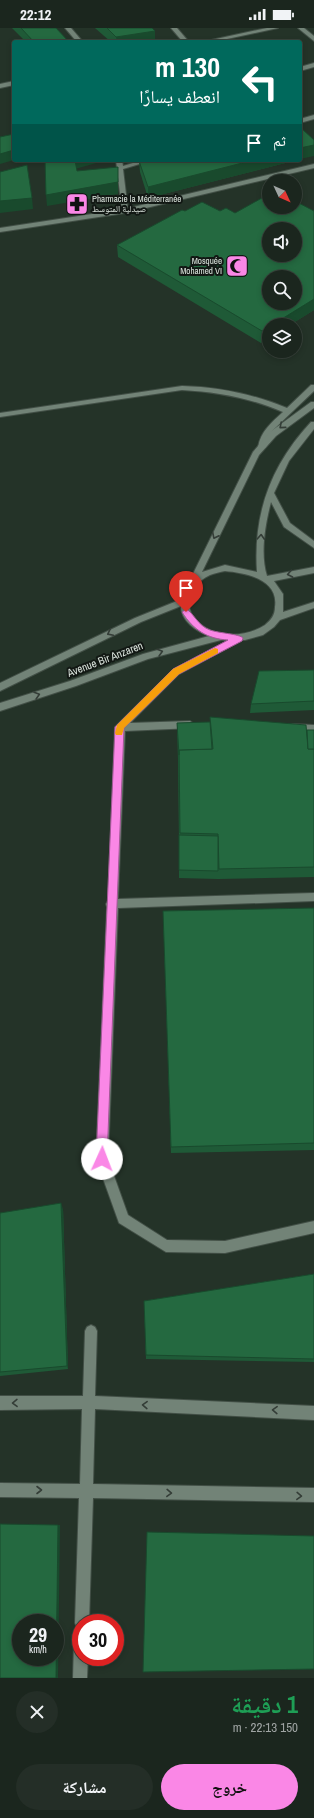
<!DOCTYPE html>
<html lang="ar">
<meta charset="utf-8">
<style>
:root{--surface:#1b261e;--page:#242e27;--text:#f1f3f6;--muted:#a0a5a4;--line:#39433c;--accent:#fa87e6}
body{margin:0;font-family:"Archivo Narrow","Noto Naskh Arabic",sans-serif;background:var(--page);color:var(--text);direction:rtl;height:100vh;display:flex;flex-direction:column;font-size:15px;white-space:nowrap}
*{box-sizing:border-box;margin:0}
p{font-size:13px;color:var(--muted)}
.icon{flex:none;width:22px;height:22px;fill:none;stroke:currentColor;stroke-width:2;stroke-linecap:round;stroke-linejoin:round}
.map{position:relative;height:1650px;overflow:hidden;direction:ltr}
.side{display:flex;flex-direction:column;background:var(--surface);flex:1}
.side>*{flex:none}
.banner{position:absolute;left:12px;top:12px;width:290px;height:122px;border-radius:4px;box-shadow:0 2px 6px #0003,0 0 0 1px var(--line);direction:rtl;background:#00695c;color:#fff;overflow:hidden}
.needle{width:26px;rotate:134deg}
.controls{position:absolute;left:262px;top:146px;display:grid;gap:8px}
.controls a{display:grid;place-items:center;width:40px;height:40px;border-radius:50%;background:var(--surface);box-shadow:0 2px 6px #0003,0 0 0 1px var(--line);font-size:20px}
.speed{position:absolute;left:12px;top:1586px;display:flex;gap:8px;font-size:20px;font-weight:700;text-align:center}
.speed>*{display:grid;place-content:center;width:52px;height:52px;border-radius:50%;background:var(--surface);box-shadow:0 2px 6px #0003,0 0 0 1px var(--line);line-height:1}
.speed small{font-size:10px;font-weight:400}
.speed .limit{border:6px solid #d22;background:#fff;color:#111}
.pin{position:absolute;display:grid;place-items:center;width:34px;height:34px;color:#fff;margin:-41px -17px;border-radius:50% 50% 50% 0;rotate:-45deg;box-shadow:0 0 4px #0007}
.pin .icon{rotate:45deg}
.me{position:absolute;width:44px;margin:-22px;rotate:2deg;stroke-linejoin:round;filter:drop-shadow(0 0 3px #0008)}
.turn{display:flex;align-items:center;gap:14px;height:84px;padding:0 16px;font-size:18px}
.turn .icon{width:52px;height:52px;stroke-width:2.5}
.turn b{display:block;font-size:28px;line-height:34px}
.then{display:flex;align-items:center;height:38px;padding:0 16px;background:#0003;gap:8px;font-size:15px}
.round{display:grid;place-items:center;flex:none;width:42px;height:42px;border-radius:21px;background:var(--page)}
.headline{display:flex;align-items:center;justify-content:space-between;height:68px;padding:0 16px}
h1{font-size:24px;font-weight:700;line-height:30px;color:#1e9e55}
.cta{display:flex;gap:8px;margin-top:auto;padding:8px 16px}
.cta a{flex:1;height:46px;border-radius:24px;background:var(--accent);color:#111;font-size:16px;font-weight:700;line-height:46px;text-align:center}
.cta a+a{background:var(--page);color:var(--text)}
.status{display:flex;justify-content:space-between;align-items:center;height:28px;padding:0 20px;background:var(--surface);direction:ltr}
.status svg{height:11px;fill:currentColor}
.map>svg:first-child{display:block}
</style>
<div class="status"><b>22:12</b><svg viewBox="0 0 49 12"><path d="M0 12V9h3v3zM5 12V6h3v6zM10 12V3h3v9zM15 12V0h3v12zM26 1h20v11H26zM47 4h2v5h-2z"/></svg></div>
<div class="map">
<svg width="314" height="1650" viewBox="0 0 314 1650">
<rect width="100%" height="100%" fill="#243328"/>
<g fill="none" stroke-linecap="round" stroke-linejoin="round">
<g stroke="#424f46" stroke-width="2">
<g id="street">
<polygon points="65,0 71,0 83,14 77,14"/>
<polygon points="171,0 177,0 189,14 183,14"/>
<polygon points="267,0 278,0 213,14 202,14"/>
<polygon points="298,0 304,0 314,8 314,13"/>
<polygon points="314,35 314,39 300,43 300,39"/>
<polygon points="14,53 14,57 0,60 0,56"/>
<polygon points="314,87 314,91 300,95 300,91"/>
<polygon points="116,132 122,132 123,138 143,132 153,132 123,141 128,183 125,185 122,183"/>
<path d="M 311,357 L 314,357 L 314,363 L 272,403 L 268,409 L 266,419 L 262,422 L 258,419 C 261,403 271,395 283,384 C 250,370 218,364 182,362 L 0,389 L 0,385 L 182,358 C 219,359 253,366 287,380 Z"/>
<polygon points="239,607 243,610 242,612 179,646 130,695 190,693 195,697 193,700 125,703 118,871 314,865 314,873 118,880 108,1131 128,1187 167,1212 225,1213 314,1193 314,1205 225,1225 166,1224 119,1195 96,1131 107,879 106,876 108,873 115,699 173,642"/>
<polygon points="293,696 314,697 314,705 290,703 288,700 290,697"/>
<polygon points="91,1297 95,1299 97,1303 95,1368 314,1378 314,1392 95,1381 93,1456 314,1460 314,1474 93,1470 89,1595 81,1595 81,1602 77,1600 75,1595 79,1470 0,1469 0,1455 80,1456 82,1381 0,1382 0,1368 83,1368 85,1303 87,1299"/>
<polygon points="81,1608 81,1629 88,1629 87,1650 73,1650 74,1615 76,1610"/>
</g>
</g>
<g stroke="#424f46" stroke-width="2">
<g id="secondary">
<polygon points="314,136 314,140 125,185 0,204 0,200 125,181"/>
<path d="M 311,374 L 314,374 L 314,380 L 276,408 L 259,427 L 202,544 L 225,537 L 257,544 C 253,485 271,437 311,394 L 314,394 L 314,401 L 289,433 L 274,465 L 290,495 L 314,513 L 314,520 L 284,499 L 271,474 C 265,497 260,526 267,548 L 314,539 L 314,545 L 274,553 L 283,566 L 283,584 L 314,574 L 314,580 L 280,592 L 274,599 L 263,607 L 245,612 L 221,612 L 148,631 L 76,658 L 0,683 L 0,675 L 70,653 L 143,626 L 209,608 C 196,603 181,593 181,578 L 141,594 L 0,663 L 0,655 L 135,590 L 182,571 L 183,563 L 189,554 L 253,424 L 270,404 ZM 225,543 C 246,545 279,551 275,579 C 275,587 271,592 265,597 C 245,610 212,611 195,591 C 182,576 193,554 210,547 C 215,545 220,544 225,543 Z"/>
</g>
</g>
<use href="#street" fill="#728377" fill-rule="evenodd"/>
<use href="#secondary" fill="#728377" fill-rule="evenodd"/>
</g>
<g fill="#1f5a37">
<polygon points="12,0 56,0 69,14 26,14"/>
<polygon points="95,0 152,0 155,3 155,14 111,14"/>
<polygon points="297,132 148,170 140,144 139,133"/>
<polygon points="185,183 220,183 235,185 314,183 314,282 261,315 118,229 117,217"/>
<polygon points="314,642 314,682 250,685 251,676"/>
<polygon points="210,689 307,702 314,702 314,849 218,851 179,850 179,815 178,733 177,695 210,694"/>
<polygon points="314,880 314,1122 171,1125 163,883"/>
<polygon points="63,1181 68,1341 0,1348 0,1185"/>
<polygon points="314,1246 314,1334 146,1331 144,1273"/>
</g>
<g fill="#194a2d">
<polygon points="155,3 155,14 117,14 116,9"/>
<polygon points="314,117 314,128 300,131 300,120"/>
<polygon points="14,122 14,132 0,136 0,126"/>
<polygon points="75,132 107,132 75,141"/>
<polygon points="254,132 297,132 148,170 148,159"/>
<polygon points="118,139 118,166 47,178 46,167"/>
<polygon points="32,170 33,181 0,185 0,173"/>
<polygon points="314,271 314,282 290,297 272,297"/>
<polygon points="269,299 269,310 261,315 262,303"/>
<polygon points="61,1175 63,1181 68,1341 67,1338"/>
<polygon points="58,1497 60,1497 58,1650 56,1650"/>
</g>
<g fill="#246940" stroke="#194a2d" fill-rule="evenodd">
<polygon points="21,0 56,0 69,14 34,14"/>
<polygon points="107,0 152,0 155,3 116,9"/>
<polygon points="300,99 314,112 314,117 300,120"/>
<polygon points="14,106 14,122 0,126 0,109"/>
<polygon points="45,132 75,132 77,143 118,139 118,154 46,167"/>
<polygon points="142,132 254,132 148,159 139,133"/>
<polygon points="27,137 32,170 0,173 0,144"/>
<path d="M 269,166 L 269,179 L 295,179 L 295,173 L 314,183 L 314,271 L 272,297 L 269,297 L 269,299 L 262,303 L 117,217 L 182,182 L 185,183 L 202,174 L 220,183 L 226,180 L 235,185 ZM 269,201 L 295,201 L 295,227 L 269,227 ZM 269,249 L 295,249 L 295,275 L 269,275 Z"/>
<polygon points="314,642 314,673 251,676 259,643"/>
<polygon points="210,689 306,697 308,721 314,721 314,839 219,841 218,806 180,805 179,722 213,721"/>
<polygon points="210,694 212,721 179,722 179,727 177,695"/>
<polygon points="307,702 314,702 314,721 308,721"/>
<polygon points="179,807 218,808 218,843 179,842"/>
<polygon points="314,880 314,1115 171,1119 163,883"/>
<polygon points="61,1175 67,1338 0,1344 0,1185"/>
<polygon points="314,1246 314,1331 146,1327 144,1273"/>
<path d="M 0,1496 L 58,1497 L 56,1650 L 0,1650 ZM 21,1595 L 55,1595 L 55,1629 L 21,1629 Z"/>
<polygon points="147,1504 314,1508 314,1641 143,1644"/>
</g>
<defs><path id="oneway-chevron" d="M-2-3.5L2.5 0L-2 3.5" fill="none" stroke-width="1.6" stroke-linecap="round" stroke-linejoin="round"/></defs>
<g stroke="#343d37">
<use href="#oneway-chevron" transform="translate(282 398) rotate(139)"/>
<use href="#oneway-chevron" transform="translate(215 508) rotate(116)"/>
<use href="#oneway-chevron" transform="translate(261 509) rotate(-87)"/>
<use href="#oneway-chevron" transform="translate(290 546) rotate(169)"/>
<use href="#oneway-chevron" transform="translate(110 605) rotate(154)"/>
<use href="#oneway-chevron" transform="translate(160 624) rotate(-16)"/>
<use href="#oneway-chevron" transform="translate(37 667) rotate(-17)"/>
<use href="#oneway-chevron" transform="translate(15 1375) rotate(179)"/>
<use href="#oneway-chevron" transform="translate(145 1377) rotate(-178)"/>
<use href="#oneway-chevron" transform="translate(275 1382) rotate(-178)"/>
<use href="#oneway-chevron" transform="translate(39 1462)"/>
<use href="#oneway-chevron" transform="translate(169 1465) rotate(2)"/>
<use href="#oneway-chevron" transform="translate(299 1468) rotate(2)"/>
</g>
<path fill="#fa87e6" stroke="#a25896" d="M 186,581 C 193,584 198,598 210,602 C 218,605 240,606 243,610 L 242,613 L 179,646 L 124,700 L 107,1131 L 106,1134 L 102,1136 L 98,1134 L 96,1131 L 115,699 L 173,641 L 228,612 C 208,611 193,602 182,584 Z"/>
<polygon fill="#f59e0b" points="215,620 218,621 218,625 179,646 124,700 122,707 116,707 115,705 117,697 173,641"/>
<defs>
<g id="pharmacy-square" transform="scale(1.15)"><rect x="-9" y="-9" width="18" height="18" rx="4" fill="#fa87e6" stroke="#121814"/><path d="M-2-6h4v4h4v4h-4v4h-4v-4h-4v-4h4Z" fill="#111"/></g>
<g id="mosque-square" transform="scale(1.15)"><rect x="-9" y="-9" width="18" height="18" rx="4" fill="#fa87e6" stroke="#121814"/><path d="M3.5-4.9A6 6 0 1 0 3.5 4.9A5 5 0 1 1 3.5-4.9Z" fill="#111"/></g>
</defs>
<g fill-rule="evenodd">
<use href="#pharmacy-square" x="77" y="176"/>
<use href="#mosque-square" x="237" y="238"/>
</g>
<g text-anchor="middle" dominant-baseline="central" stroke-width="4" stroke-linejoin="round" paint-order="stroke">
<g font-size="9" fill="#dbe4dd" stroke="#121814" text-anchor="start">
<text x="92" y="171">Pharmacie la Méditerranée<tspan x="92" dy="10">صيدلية المتوسط</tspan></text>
<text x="222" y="233" text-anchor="end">Mosquée<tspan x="222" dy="10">Mohamed VI</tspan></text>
</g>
<g font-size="11" fill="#dbe4dd" stroke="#121814">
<text transform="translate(105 631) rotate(-21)">Avenue Bir Anzaren</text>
</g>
</g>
</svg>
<div class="controls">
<a><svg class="needle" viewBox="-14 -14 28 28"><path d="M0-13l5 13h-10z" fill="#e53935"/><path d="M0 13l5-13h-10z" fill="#a0a5a4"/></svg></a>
<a><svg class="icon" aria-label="sound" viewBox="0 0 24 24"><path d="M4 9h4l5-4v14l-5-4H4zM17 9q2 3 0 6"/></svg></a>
<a><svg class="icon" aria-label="search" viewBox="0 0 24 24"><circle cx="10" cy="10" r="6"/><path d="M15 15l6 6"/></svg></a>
<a><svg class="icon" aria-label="layers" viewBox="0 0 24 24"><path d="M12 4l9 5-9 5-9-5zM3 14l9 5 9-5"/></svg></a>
</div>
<div class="speed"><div>29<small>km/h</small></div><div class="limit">30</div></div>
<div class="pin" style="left:186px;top:584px;background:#d93025"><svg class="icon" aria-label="arrive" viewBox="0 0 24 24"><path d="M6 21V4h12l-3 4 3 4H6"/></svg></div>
<svg class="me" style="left:102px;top:1131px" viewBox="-20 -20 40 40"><circle r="19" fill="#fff"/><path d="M0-13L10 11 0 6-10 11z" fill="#fa87e6"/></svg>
<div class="banner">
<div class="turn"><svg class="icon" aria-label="left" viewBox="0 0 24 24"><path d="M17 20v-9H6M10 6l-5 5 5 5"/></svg><div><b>130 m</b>انعطف يسارًا</div></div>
<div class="then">ثم<svg class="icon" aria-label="arrive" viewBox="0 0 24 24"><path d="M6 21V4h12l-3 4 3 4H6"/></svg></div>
</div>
</div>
<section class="side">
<div class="headline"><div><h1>1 دقيقة</h1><p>150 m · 22:13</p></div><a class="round"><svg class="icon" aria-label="close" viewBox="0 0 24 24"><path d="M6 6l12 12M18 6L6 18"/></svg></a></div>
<div class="cta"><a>خروج</a><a>مشاركة</a></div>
</section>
